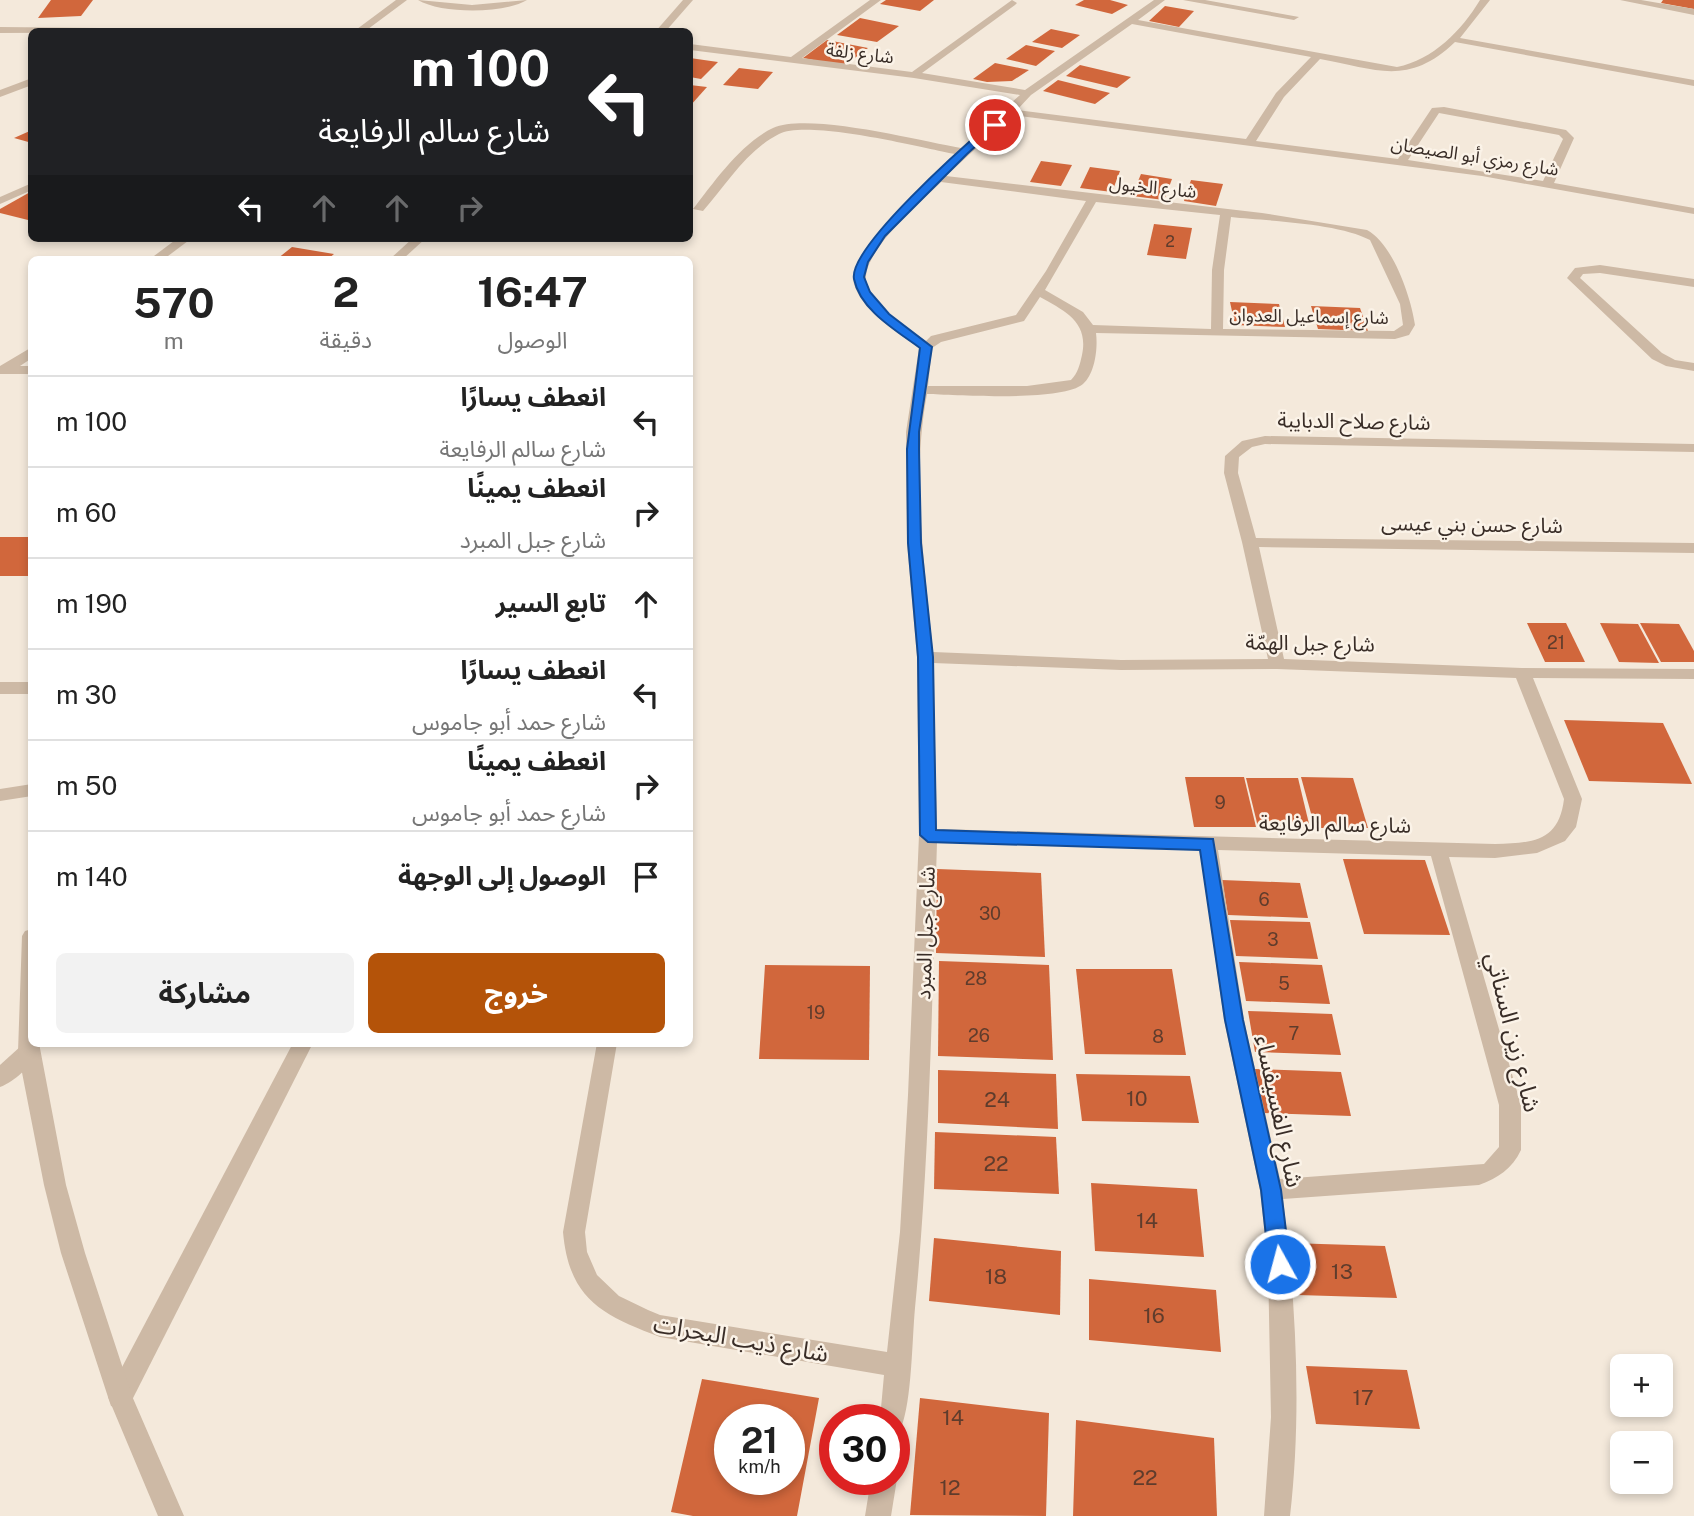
<!DOCTYPE html>
<html lang="ar">
<meta charset="utf-8">
<style>
:root{--surface:#fff;--page:#f2f2f2;--text:#222;--muted:#767676;--line:#e0e0e0;--accent:#b45309}
body{margin:0;font-family:"Public Sans","Noto Sans Arabic",sans-serif;background:var(--page);color:var(--text);direction:rtl;height:100vh;display:flex;flex-direction:column;font-size:26px;white-space:nowrap}
*{box-sizing:border-box;margin:0}
p{font-size:23px;color:var(--muted)}
.icon{flex:none;width:38px;height:38px;fill:none;stroke:currentColor;stroke-width:2;stroke-linecap:round;stroke-linejoin:round}
.map{position:relative;flex:1;overflow:hidden;direction:ltr}
.details{position:absolute;left:28px;top:256px;width:665px;height:791px;display:flex;flex-direction:column;background:var(--surface);border-radius:10px;box-shadow:0 4px 10px #0003;direction:rtl}
.details>*{flex:none}
.banner{position:absolute;left:28px;top:28px;width:665px;height:214px;border-radius:10px;box-shadow:0 4px 10px #0003;direction:rtl;background:#202124;color:#fff;overflow:hidden}
.controls{position:absolute;left:1610px;top:1354px;display:grid;gap:14px}
.controls a{display:grid;place-items:center;width:63px;height:63px;border-radius:10px;background:var(--surface);box-shadow:0 4px 10px #0003;font-size:35px}
.speed{position:absolute;left:714px;top:1404px;display:flex;gap:14px;font-size:35px;font-weight:700;text-align:center}
.speed>*{display:grid;place-content:center;width:91px;height:91px;border-radius:50%;background:var(--surface);box-shadow:0 4px 10px #0003;line-height:1}
.speed small{font-size:18px;font-weight:400}
.speed .limit{border:10px solid #d22;background:#fff;color:#111}
.pin{position:absolute;display:grid;place-items:center;width:60px;height:60px;color:#fff;margin:-30px;border:4px solid #fff;border-radius:50%;box-shadow:0 2px 7px #0007}
.me{position:absolute;width:77px;margin:-38px;rotate:353deg;stroke-linejoin:round;filter:drop-shadow(0 0 5px #0008)}
.turn{display:flex;align-items:center;gap:24px;height:147px;padding:0 28px;font-size:32px}
.turn .icon{width:91px;height:91px;stroke-width:2.5}
.turn b{display:block;font-size:49px;line-height:60px}
.lanes{display:flex;align-items:center;height:66px;padding:0 28px;background:#0003;justify-content:center;gap:35px;direction:ltr}
.lanes .off{opacity:.35}
.eta{display:flex;justify-content:space-evenly;align-items:center;height:119px;text-align:center}
.eta b{font-size:42px;font-weight:700;line-height:49px}
.cta{display:flex;gap:14px;margin-top:auto;padding:14px 28px}
.cta a{flex:1;height:80px;border-radius:10px;background:var(--accent);color:#fff;font-size:28px;font-weight:700;line-height:80px;text-align:center}
.cta a+a{background:var(--page);color:var(--text)}
ul{padding:0;list-style:none}
li{display:flex;align-items:center;gap:21px;height:91px;padding:0 28px;border-top:2px solid var(--line)}
li div{flex:1}
li b{display:block;font-size:26px}
li em{font-style:normal}
.map>svg:first-child{display:block}
</style>
<div class="map">
<svg width="1694" height="1516" viewBox="0 0 1694 1516">
<rect width="100%" height="100%" fill="#f4e9db"/>
<g fill="#d1673c" fill-rule="evenodd">
<polygon points="51,0 93,0 81,16 38,18"/>
<polygon points="886,0 934,0 920,11 880,4"/>
<polygon points="1084,0 1110,0 1128,5 1112,14 1075,5"/>
<polygon points="1663,0 1694,0 1694,9 1661,3"/>
<polygon points="1165,6 1194,11 1179,27 1149,21"/>
<polygon points="860,18 899,26 877,42 837,35"/>
<polygon points="1051,29 1080,35 1062,48 1032,42"/>
<polygon points="827,40 868,48 844,66 803,58"/>
<polygon points="1026,45 1055,51 1036,66 1006,59"/>
<polygon points="690,58 718,62 701,79 690,77"/>
<polygon points="995,63 1029,70 1012,81 987,82 973,79"/>
<polygon points="1080,65 1131,77 1117,88 1066,76"/>
<polygon points="739,68 773,72 758,89 723,85"/>
<polygon points="1058,80 1110,93 1095,104 1043,91"/>
<polygon points="690,85 707,87 690,106"/>
<polygon points="32,130 32,143 14,138"/>
<polygon points="1041,161 1072,165 1061,186 1030,182"/>
<polygon points="1090,167 1120,171 1112,192 1080,188"/>
<polygon points="1141,174 1172,179 1164,200 1132,196"/>
<polygon points="1191,180 1223,184 1216,206 1184,201"/>
<polygon points="32,191 32,221 0,213 0,209"/>
<polygon points="1154,224 1192,228 1186,259 1147,255"/>
<polygon points="292,247 334,254 328,259 277,259"/>
<polygon points="1230,302 1279,304 1285,327 1235,325"/>
<polygon points="1311,306 1360,308 1368,331 1318,329"/>
<rect x="0" y="537" width="32" height="39"/>
<polygon points="1527,623 1566,623 1585,662 1545,662"/>
<polygon points="1600,623 1638,624 1659,663 1619,662"/>
<polygon points="1640,623 1679,624 1694,651 1694,662 1661,662"/>
<polygon points="1564,720 1663,723 1692,784 1589,781"/>
<polygon points="1185,777 1244,777 1256,827 1194,827"/>
<polygon points="1301,777 1353,778 1368,828 1315,828"/>
<polygon points="1246,778 1298,778 1310,828 1258,827"/>
<polygon points="1343,859 1425,860 1450,935 1364,934"/>
<polygon points="937,869 1041,873 1045,957 936,953"/>
<polygon points="1222,880 1300,883 1308,918 1228,915"/>
<polygon points="1230,920 1310,922 1318,959 1236,956"/>
<polygon points="939,961 1049,965 1053,1060 938,1056"/>
<polygon points="1239,962 1322,965 1330,1004 1246,1001"/>
<polygon points="765,965 870,966 869,1060 759,1059"/>
<polygon points="1076,969 1172,969 1186,1055 1085,1054"/>
<polygon points="1248,1011 1332,1014 1341,1055 1255,1052"/>
<polygon points="1254,1069 1341,1072 1351,1116 1262,1113"/>
<polygon points="938,1070 1056,1074 1058,1129 938,1123"/>
<polygon points="1076,1074 1190,1076 1199,1123 1082,1121"/>
<polygon points="935,1132 1056,1137 1059,1194 934,1189"/>
<polygon points="1091,1183 1197,1189 1204,1257 1095,1251"/>
<polygon points="934,1238 1061,1251 1060,1315 929,1301"/>
<polygon points="1289,1243 1385,1246 1397,1298 1298,1295"/>
<polygon points="1089,1279 1216,1290 1221,1352 1089,1340"/>
<polygon points="1306,1366 1407,1370 1420,1429 1316,1424"/>
<path d="M 702,1379 L 819,1398 L 797,1516 L 693,1516 L 671,1512 ZM 730,1419 L 789,1419 L 789,1479 L 730,1479 Z"/>
<polygon points="920,1398 1049,1413 1046,1516 910,1515"/>
<polygon points="1076,1420 1214,1438 1217,1516 1073,1516"/>
</g>
<g fill="none" stroke-linecap="round" stroke-linejoin="round">
<g fill="#cdb9a5" fill-rule="evenodd">
<polygon points="396,0 407,0 364,32 353,32"/>
<path d="M 418,0 L 472,5 L 527,0 C 504,14 441,14 418,0 Z"/>
<path d="M 870,0 L 881,0 L 802,58 L 912,72 L 1012,0 L 1017,3 L 1015,5 L 922,73 L 1025,90 L 1154,0 L 1165,0 L 1138,20 L 1397,67 C 1433,60 1462,30 1480,0 L 1490,0 L 1460,38 L 1694,80 L 1694,86 L 1455,42 C 1408,87 1376,69 1320,59 L 1284,97 L 1256,141 L 1398,159 L 1432,108 L 1444,107 L 1566,130 L 1574,138 L 1554,183 L 1694,208 L 1694,214 L 1482,176 L 1012,115 L 946,176 L 1262,213 L 1367,230 C 1393,244 1411,297 1415,325 L 1409,335 L 1395,339 L 1096,333 C 1098,348 1095,374 1083,384 C 1062,402 957,395 927,394 C 911,478 925,567 933,652 L 1121,660 L 1268,659 L 1242,542 L 1224,473 L 1225,456 L 1242,441 L 1265,436 L 1694,444 L 1694,452 L 1265,444 L 1252,447 L 1239,457 L 1238,473 L 1256,538 L 1694,543 L 1694,553 L 1259,547 L 1284,659 L 1522,668 L 1694,669 L 1694,679 L 1533,678 L 1582,799 L 1576,827 L 1565,841 L 1537,853 L 1495,858 L 1449,857 L 1521,1105 L 1521,1150 C 1512,1169 1498,1178 1479,1185 L 1283,1199 C 1296,1303 1302,1412 1290,1516 L 1264,1516 L 1271,1417 L 1268,1264 L 1260,1190 L 1224,1020 L 1200,849 L 937,842 C 932,997 930,1153 915,1308 C 912,1339 912,1401 901,1428 L 894,1430 L 894,1419 L 880,1419 L 884,1375 L 660,1337 C 602,1315 569,1299 563,1232 L 597,1043 L 617,1043 L 585,1232 L 587,1252 L 597,1275 L 619,1296 L 648,1310 L 660,1315 L 887,1352 L 900,1232 L 908,1095 L 919,835 L 917,657 L 907,543 L 906,432 L 919,348 C 897,332 863,312 854,284 C 846,254 933,177 955,154 C 920,147 807,119 779,134 C 747,150 726,185 703,211 L 693,209 C 714,182 741,143 773,128 C 809,112 920,141 961,148 L 1020,95 L 914,78 L 690,50 L 690,44 L 791,57 ZM 1132,24 L 1311,57 L 1276,93 L 1246,139 L 1017,110 L 1031,95 ZM 1439,113 L 1559,135 L 1563,139 L 1543,181 L 1408,160 ZM 941,182 L 1086,201 L 1046,271 L 1016,315 L 931,336 L 926,341 C 906,327 875,309 867,285 C 857,255 921,202 941,182 ZM 1096,202 L 1220,215 L 1212,270 L 1211,329 L 1093,325 L 1083,312 L 1045,290 ZM 1231,217 C 1268,221 1339,223 1370,240 L 1400,304 L 1403,325 L 1394,331 L 1223,329 L 1224,270 ZM 1040,297 C 1065,311 1089,322 1082,355 C 1080,364 1078,373 1071,380 L 1027,386 L 928,386 L 932,348 L 941,342 L 1024,321 ZM 933,663 L 1121,670 L 1277,669 L 1516,678 L 1564,799 C 1559,842 1532,843 1495,844 L 937,829 ZM 1218,850 L 1431,856 L 1499,1105 L 1499,1147 L 1484,1164 L 1280,1179 L 1244,1020 Z"/>
<polygon points="1183,0 1205,0 1299,17 1294,20"/>
<polygon points="1620,0 1641,0 1694,9 1694,15"/>
<polygon points="0,27 200,29 204,32 0,33"/>
<polygon points="32,78 32,85 0,97 0,90"/>
<polygon points="32,183 32,190 0,204 0,197"/>
<polygon points="178,238 192,238 164,259 150,259"/>
<polygon points="1600,265 1694,279 1694,287 1600,273 1583,274 1580,278 1662,353 1675,360 1694,363 1694,371 1666,366 1652,359 1567,278 1575,268"/>
<polygon points="32,347 32,358 20,366 32,366 32,374 0,374 0,366"/>
<rect x="0" y="682" width="32" height="12"/>
<polygon points="32,784 32,796 0,801 0,789"/>
<path d="M 28,1043 L 35,1046 L 38,1052 C 32,1065 14,1082 0,1087 L 0,1065 L 21,1046 Z"/>
<polygon points="293,1043 313,1043 129,1406 120,1409 111,1406 108,1397 111,1388"/>
<polygon points="894,1473 897,1479 891,1516 865,1516 871,1479 894,1479"/>
</g>
<g fill="#cdb9a5" fill-rule="evenodd">
<polygon points="683,0 693,0 665,32 655,32"/>
<polygon points="413,238 426,238 403,259 390,259"/>
<polygon points="32,929 32,1043 39,1043 66,1185 85,1253 132,1396 184,1516 158,1516 108,1397 61,1253 44,1185 18,1052 22,936 25,931"/>
</g>
</g>
<path fill="#1a73e8" stroke="#114b97" stroke-width="2" d="M 991,123 L 999,125 L 967,154 L 885,236 L 868,262 L 864,277 L 870,292 L 889,314 L 932,347 L 919,432 L 919,449 L 921,543 L 933,657 L 936,830 L 1213,839 L 1243,1020 L 1281,1190 L 1290,1264 L 1287,1270 L 1280,1273 L 1272,1270 L 1269,1264 L 1261,1190 L 1225,1020 L 1200,850 L 928,842 L 920,835 L 918,657 L 908,543 L 907,449 L 920,348 C 897,331 860,310 854,279 C 848,248 965,145 991,123 Z"/>
<g text-anchor="middle" dominant-baseline="central" stroke-width="5" stroke-linejoin="round" paint-order="stroke">
<g font-size="16" fill="#5f3c2c">
<text x="1170" y="241">2</text>
</g>
<g font-size="18" fill="#392d27" stroke="#fbf3e8">
<text transform="translate(860 53) rotate(7)">شارع زلفة</text>
<text transform="translate(1475 156) rotate(9)">شارع رمزي أبو الصيصان</text>
<text transform="translate(1153 187) rotate(6)">شارع الخيول</text>
<text transform="translate(1309 316) rotate(1)">شارع إسماعيل العدوان</text>
</g>
<g font-size="18" fill="#5f3c2c">
<text x="1556" y="642">21</text>
<text x="1220" y="802">9</text>
<text x="1264" y="899">6</text>
<text x="990" y="913">30</text>
<text x="1273" y="939">3</text>
<text x="976" y="978">28</text>
<text x="1284" y="983">5</text>
<text x="816" y="1012">19</text>
<text x="1294" y="1033">7</text>
<text x="979" y="1035">26</text>
<text x="1158" y="1036">8</text>
</g>
<g font-size="21" fill="#392d27" stroke="#fbf3e8">
<text transform="translate(1354 421) rotate(1)">شارع صلاح الدبايبة</text>
<text transform="translate(1472 524) rotate(1)">شارع حسن بني عيسى</text>
<text transform="translate(1310 643) rotate(1)">شارع جبل الهمّة</text>
<text transform="translate(1335 824) rotate(1)">شارع سالم الرفايعة</text>
<text transform="translate(925 933) rotate(-88)">شارع جبل المبرد</text>
</g>
<g font-size="21" fill="#5f3c2c">
<text x="1137" y="1098">10</text>
<text x="997" y="1099">24</text>
<text x="996" y="1163">22</text>
<text x="1147" y="1220">14</text>
<text x="1342" y="1271">13</text>
<text x="996" y="1276">18</text>
<text x="1154" y="1315">16</text>
<text x="1363" y="1397">17</text>
<text x="953" y="1417">14</text>
<text x="1145" y="1477">22</text>
<text x="950" y="1487">12</text>
</g>
<g font-size="24" fill="#392d27" stroke="#fbf3e8">
<text transform="translate(1514 1032) rotate(76)">شارع زين السناتي</text>
<text transform="translate(1280 1111) rotate(78)">شارع الفسيفساء</text>
<text transform="translate(741 1338) rotate(10)">شارع ذيب البحرات</text>
</g>
</g>
</svg>
<div class="controls">
<a>+</a>
<a>−</a>
</div>
<div class="speed"><div>21<small>km/h</small></div><div class="limit">30</div></div>
<div class="pin" style="left:995px;top:125px;background:#d93025"><svg class="icon" aria-label="arrive" viewBox="0 0 24 24"><path d="M6 21V4h12l-3 4 3 4H6"/></svg></div>
<svg class="me" style="left:1280px;top:1264px" viewBox="-20 -20 40 40"><circle r="17" fill="#1a73e8" stroke="#fff" stroke-width="3"/><path d="M0-11L8 9 0 5-8 9z" fill="#fff"/></svg>
<div class="banner">
<div class="turn"><svg class="icon" aria-label="left" viewBox="0 0 24 24"><path d="M17 20v-9H6M10 6l-5 5 5 5"/></svg><div><b>100 m</b>شارع سالم الرفايعة</div></div>
<div class="lanes"><svg class="icon" aria-label="left" viewBox="0 0 24 24"><path d="M17 20v-9H6M10 6l-5 5 5 5"/></svg><svg class="icon off" aria-label="ahead" viewBox="0 0 24 24"><path d="M12 20V5M6 11l6-6 6 6"/></svg><svg class="icon off" aria-label="ahead" viewBox="0 0 24 24"><path d="M12 20V5M6 11l6-6 6 6"/></svg><svg class="icon off" aria-label="right" viewBox="0 0 24 24"><path d="M7 20v-9h11M14 6l5 5-5 5"/></svg></div>
</div>
<section class="details">
<div class="eta">
<div><b>16:47</b><p>الوصول</p></div>
<div><b>2</b><p>دقيقة</p></div>
<div><b>570</b><p>m</p></div>
</div>
<ul>
<li><svg class="icon" aria-label="left" viewBox="0 0 24 24"><path d="M17 20v-9H6M10 6l-5 5 5 5"/></svg><div><b>انعطف يسارًا</b><p>شارع سالم الرفايعة</p></div><em>100 m</em></li>
<li><svg class="icon" aria-label="right" viewBox="0 0 24 24"><path d="M7 20v-9h11M14 6l5 5-5 5"/></svg><div><b>انعطف يمينًا</b><p>شارع جبل المبرد</p></div><em>60 m</em></li>
<li><svg class="icon" aria-label="ahead" viewBox="0 0 24 24"><path d="M12 20V5M6 11l6-6 6 6"/></svg><div><b>تابع السير</b></div><em>190 m</em></li>
<li><svg class="icon" aria-label="left" viewBox="0 0 24 24"><path d="M17 20v-9H6M10 6l-5 5 5 5"/></svg><div><b>انعطف يسارًا</b><p>شارع حمد أبو جاموس</p></div><em>30 m</em></li>
<li><svg class="icon" aria-label="right" viewBox="0 0 24 24"><path d="M7 20v-9h11M14 6l5 5-5 5"/></svg><div><b>انعطف يمينًا</b><p>شارع حمد أبو جاموس</p></div><em>50 m</em></li>
<li><svg class="icon" aria-label="arrive" viewBox="0 0 24 24"><path d="M6 21V4h12l-3 4 3 4H6"/></svg><div><b>الوصول إلى الوجهة</b></div><em>140 m</em></li>
</ul>
<div class="cta"><a>خروج</a><a>مشاركة</a></div>
</section>
</div>
